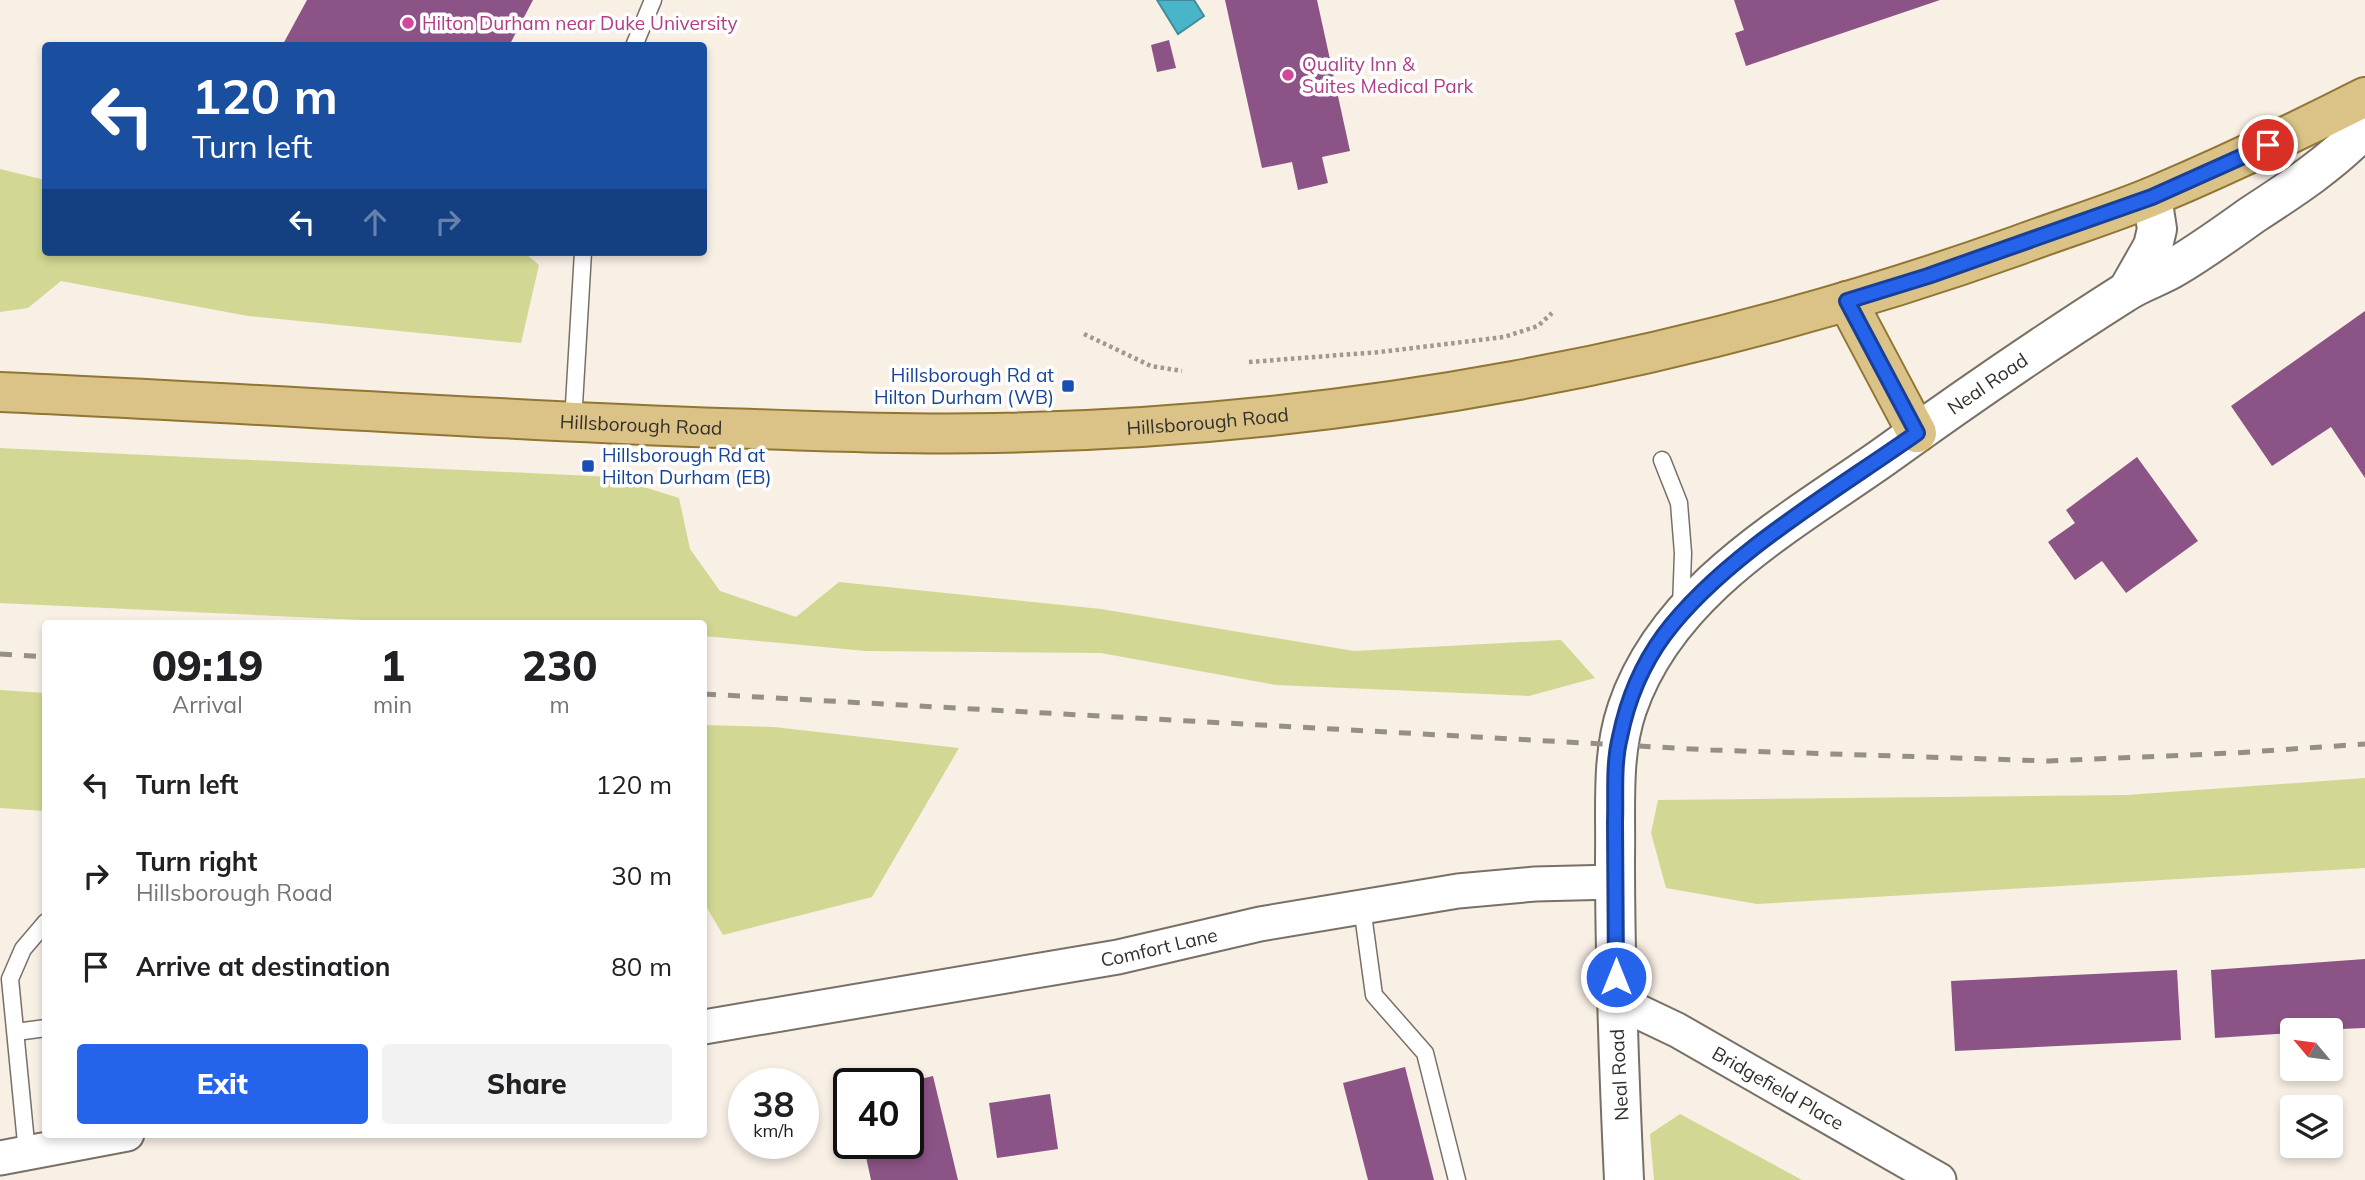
<!DOCTYPE html>
<style>
:root{--surface:#fff;--page:#f2f2f2;--text:#202124;--muted:#757577;--accent:#2563eb}
body{margin:0;font-family:Mulish,sans-serif;background:var(--page);color:var(--text);height:100vh;display:flex;flex-direction:column;font-size:26px;white-space:nowrap}
*{box-sizing:border-box;margin:0}
p{font-size:23px;color:var(--muted)}
.icon{flex:none;width:38px;height:38px;fill:none;stroke:currentColor;stroke-width:2;stroke-linecap:round;stroke-linejoin:round}
.map{position:relative;flex:1;overflow:hidden}
.sheet{position:absolute;left:42px;top:620px;width:665px;height:518px;display:flex;flex-direction:column;background:var(--surface);border-radius:7px;box-shadow:0 4px 10px #0003}
.sheet>*{flex:none}
.top-card{position:absolute;left:42px;top:42px;width:665px;height:214px;border-radius:7px;box-shadow:0 4px 10px #0003;background:#1a4fa0;color:#fff;overflow:hidden}
.needle{width:46px;rotate:299deg}
.controls{position:absolute;left:2280px;top:1018px;display:grid;gap:14px}
.controls a{display:grid;place-items:center;width:63px;height:63px;border-radius:7px;background:var(--surface);box-shadow:0 4px 10px #0003;font-size:35px}
.speed{position:absolute;left:728px;top:1068px;display:flex;gap:14px;font-size:35px;font-weight:700;text-align:center}
.speed>*{display:grid;place-content:center;width:91px;height:91px;border-radius:50%;background:var(--surface);box-shadow:0 4px 10px #0003;line-height:1}
.speed small{font-size:18px;font-weight:400}
.speed .limit{border:4px solid #111;border-radius:10px;background:#fff;color:#111}
.pin{position:absolute;display:grid;place-items:center;width:60px;height:60px;color:#fff;margin:-30px;border:4px solid #fff;border-radius:50%;box-shadow:0 2px 7px #0007}
.me{position:absolute;width:77px;margin:-38px;rotate:0deg;stroke-linejoin:round;filter:drop-shadow(0 0 5px #0008)}
.turn{display:flex;align-items:center;gap:24px;height:147px;padding:0 35px;font-size:32px}
.turn .icon{width:91px;height:91px;stroke-width:2.5}
.turn b{display:block;font-size:49px;line-height:60px}
.lanes{display:flex;align-items:center;height:66px;padding:0 35px;background:#0003;justify-content:center;gap:35px;direction:ltr}
.lanes .off{opacity:.35}
.eta{display:flex;justify-content:space-evenly;align-items:center;height:119px;text-align:center}
.eta b{font-size:42px;font-weight:800;line-height:49px}
.button{display:flex;gap:14px;margin-top:auto;padding:14px 35px}
.button a{flex:1;height:80px;border-radius:7px;background:var(--accent);color:#fff;font-size:28px;font-weight:800;line-height:80px;text-align:center}
.button a+a{background:var(--page);color:var(--text)}
ul{padding:0;list-style:none}
li{display:flex;align-items:center;gap:21px;height:91px;padding:0 35px}
li div{flex:1}
li b{display:block;font-size:26px}
li em{font-style:normal}
.map>svg:first-child{display:block}
</style>
<div class="map">
<svg width="2365" height="1180" viewBox="0 0 2365 1180">
<rect width="100%" height="100%" fill="#f8efe5"/>
<g fill="#d2d893">
<polygon points="0,169 45,180 46,252 524,252 539,265 521,343 248,316 61,281 28,308 0,312"/>
<polygon points="0,448 612,477 679,498 690,549 720,591 796,617 839,582 1101,609 1354,651 1561,640 1595,678 1529,696 1276,685 1101,653 866,651 704,636 704,623 427,623 0,603"/>
<polygon points="0,690 45,693 45,811 0,808"/>
<polygon points="704,725 774,727 959,748 872,897 723,935 704,903"/>
<polygon points="2365,778 2365,868 1757,904 1666,888 1651,833 1658,800 2127,795"/>
<polygon points="1680,1114 1802,1180 1654,1180 1650,1134"/>
</g>
<polygon fill="#48b5c9" stroke="#428d9a" stroke-width="2" points="1157,0 1194,0 1204,16 1178,34"/>
<g fill="#8c5486">
<polygon points="307,0 533,0 509,46 282,46"/>
<polygon points="1225,0 1317,0 1350,151 1322,157 1328,183 1298,190 1292,162 1262,168"/>
<polygon points="1734,0 1940,0 1746,66 1735,33 1744,30"/>
<polygon points="1169,40 1176,68 1157,72 1151,45"/>
<polygon points="2365,311 2365,478 2331,427 2272,466 2231,406"/>
<polygon points="2137,457 2198,541 2126,593 2102,561 2075,580 2048,542 2075,523 2066,510"/>
<polygon points="2365,959 2365,1028 2292,1031 2292,1033 2215,1038 2211,970"/>
<polygon points="2177,970 2181,1040 1955,1051 1951,981"/>
<polygon points="1405,1067 1434,1180 1368,1180 1343,1083"/>
<polygon points="933,1076 958,1180 871,1180 863,1143 908,1143 908,1082"/>
<polygon points="1050,1094 1058,1149 997,1158 989,1103"/>
</g>
<g fill="none" stroke-linecap="round" stroke-linejoin="round">
<g stroke="#787067" stroke-width="19">
<g id="service">
<polyline points="634,46 653,0"/>
<polyline points="573,422 583,252"/>
<polyline points="1662,460 1679,503 1683,553 1681,607"/>
<polyline points="1362,907 1374,995 1425,1053 1457,1180"/>
<polyline points="16,1032 46,1028"/>
<polyline points="27,1153 10,979 23,949 46,922"/>
</g>
</g>
<g stroke="#787067" stroke-width="37">
<g id="minor">
<path id="s1" d="M 1616,1001 L 1677,1030 L 1939,1180"/>
<path id="s2" d="M 704,1027 L 1118,957 L 1260,924 L 1458,891 L 1535,884 L 1615,882"/>
<polyline points="0,1158 127,1134"/>
</g>
</g>
<g stroke="#787067" stroke-width="42">
<g id="tertiary">
<polyline points="2128,290 2153,246 2157,229 2152,197"/>
<path id="s3" d="M 1624,1180 C 1619,1073 1615,966 1615,858 C 1616,809 1611,756 1627,709 C 1667,591 1785,526 1882,458 C 1961,401 2042,345 2124,293 C 2140,282 2159,277 2175,267 C 2202,251 2227,233 2252,215 C 2292,189 2332,163 2365,128"/>
</g>
</g>
<g stroke="#917533" stroke-width="42">
<g id="primary">
<polyline points="1847,301 1917,433"/>
<path id="s4" d="M 0,392 C 231,402 461,418 692,427 C 793,430 894,435 995,433 C 1343,427 1692,362 2019,245 C 2064,228 2111,214 2156,195 C 2227,165 2296,132 2365,97"/>
</g>
</g>
<g stroke="#a09992" stroke-width="4.5" stroke-dasharray="3.5 3.5" stroke-linecap="butt">
<polyline points="1084,334 1151,366 1182,371"/>
<polyline points="1249,362 1380,352 1504,337 1538,326 1552,313"/>
</g>
<use href="#service" stroke="#fff" stroke-width="16"/>
<use href="#minor" stroke="#fff" stroke-width="33"/>
<use href="#tertiary" stroke="#fff" stroke-width="38"/>
<use href="#primary" stroke="#dbc388" stroke-width="38"/>
<g stroke="#968f88" stroke-width="5" stroke-dasharray="12 12" stroke-linecap="butt">
<polyline points="0,654 46,657"/>
<polyline points="704,694 1711,750 2049,761 2234,753 2365,744"/>
</g>
</g>
<g fill="none" stroke-linecap="round" stroke-linejoin="round">
<g stroke="#184099" stroke-width="18">
<path id="route" d="M 1616,977 C 1616,925 1615,874 1615,822 C 1616,795 1613,765 1620,737 C 1627,702 1642,665 1664,635 C 1723,556 1835,491 1917,433 L 1847,301 L 1928,276 L 2152,197 L 2268,145"/>
</g>
<use href="#route" stroke="#2563eb" stroke-width="12"/>
</g>
<g fill="#d1479c" stroke="#fff" stroke-width="2.5">
<circle cx="408" cy="23" r="7"/>
<circle cx="1288" cy="75" r="7"/>
</g>
<g fill="#1a4fb4" stroke="#fff" stroke-width="2.5">
<rect x="1061" y="379" width="14" height="14" rx="3.5"/>
<rect x="581" y="459" width="14" height="14" rx="3.5"/>
</g>
<g text-anchor="middle" dominant-baseline="central" stroke-width="7" stroke-linejoin="round" paint-order="stroke">
<g font-size="19" fill="#b23c85" stroke="#fff" text-anchor="start">
<text x="422" y="23">Hilton Durham near Duke University</text>
<text x="1302" y="64">Quality Inn &amp;<tspan x="1302" dy="22">Suites Medical Park</tspan></text>
</g>
<g font-size="19" fill="#164399" stroke="#fff" text-anchor="end">
<text x="1054" y="375">Hillsborough Rd at<tspan x="1054" dy="22">Hilton Durham (WB)</tspan></text>
<text x="602" y="455" text-anchor="start">Hillsborough Rd at<tspan x="602" dy="22">Hilton Durham (EB)</tspan></text>
</g>
<g font-size="19" fill="#332f2b" stroke="#fff">
<text stroke="none"><textPath href="#s3" startOffset="966">Neal Road</textPath></text>
<text stroke="none"><textPath href="#s4" startOffset="1209">Hillsborough Road</textPath></text>
<text stroke="none"><textPath href="#s4" startOffset="642">Hillsborough Road</textPath></text>
<text stroke="none"><textPath href="#s2" startOffset="462">Comfort Lane</textPath></text>
<text transform="translate(1619 1075) rotate(-93)">Neal Road</text>
<text stroke="none"><textPath href="#s1" startOffset="184">Bridgefield Place</textPath></text>
</g>
</g>
</svg>
<div class="controls">
<a><svg class="needle" viewBox="-14 -14 28 28"><path d="M0-13l5 13h-10z" fill="#e53935"/><path d="M0 13l5-13h-10z" fill="#757577"/></svg></a>
<a><svg class="icon" aria-label="layers" viewBox="0 0 24 24"><path d="M12 4l9 5-9 5-9-5zM3 14l9 5 9-5"/></svg></a>
</div>
<div class="speed"><div>38<small>km/h</small></div><div class="limit">40</div></div>
<div class="pin" style="left:2268px;top:145px;background:#d93025"><svg class="icon" aria-label="arrive" viewBox="0 0 24 24"><path d="M6 21V4h12l-3 4 3 4H6"/></svg></div>
<svg class="me" style="left:1616px;top:977px" viewBox="-20 -20 40 40"><circle r="17" fill="#2563eb" stroke="#fff" stroke-width="3"/><path d="M0-11L8 9 0 5-8 9z" fill="#fff"/></svg>
<div class="top-card">
<div class="turn"><svg class="icon" aria-label="left" viewBox="0 0 24 24"><path d="M17 20v-9H6M10 6l-5 5 5 5"/></svg><div><b>120 m</b>Turn left</div></div>
<div class="lanes"><svg class="icon" aria-label="left" viewBox="0 0 24 24"><path d="M17 20v-9H6M10 6l-5 5 5 5"/></svg><svg class="icon off" aria-label="ahead" viewBox="0 0 24 24"><path d="M12 20V5M6 11l6-6 6 6"/></svg><svg class="icon off" aria-label="right" viewBox="0 0 24 24"><path d="M7 20v-9h11M14 6l5 5-5 5"/></svg></div>
</div>
<section class="sheet">
<div class="eta">
<div><b>09:19</b><p>Arrival</p></div>
<div><b>1</b><p>min</p></div>
<div><b>230</b><p>m</p></div>
</div>
<ul>
<li><svg class="icon" aria-label="left" viewBox="0 0 24 24"><path d="M17 20v-9H6M10 6l-5 5 5 5"/></svg><div><b>Turn left</b></div><em>120 m</em></li>
<li><svg class="icon" aria-label="right" viewBox="0 0 24 24"><path d="M7 20v-9h11M14 6l5 5-5 5"/></svg><div><b>Turn right</b><p>Hillsborough Road</p></div><em>30 m</em></li>
<li><svg class="icon" aria-label="arrive" viewBox="0 0 24 24"><path d="M6 21V4h12l-3 4 3 4H6"/></svg><div><b>Arrive at destination</b></div><em>80 m</em></li>
</ul>
<div class="button"><a>Exit</a><a>Share</a></div>
</section>
</div>
